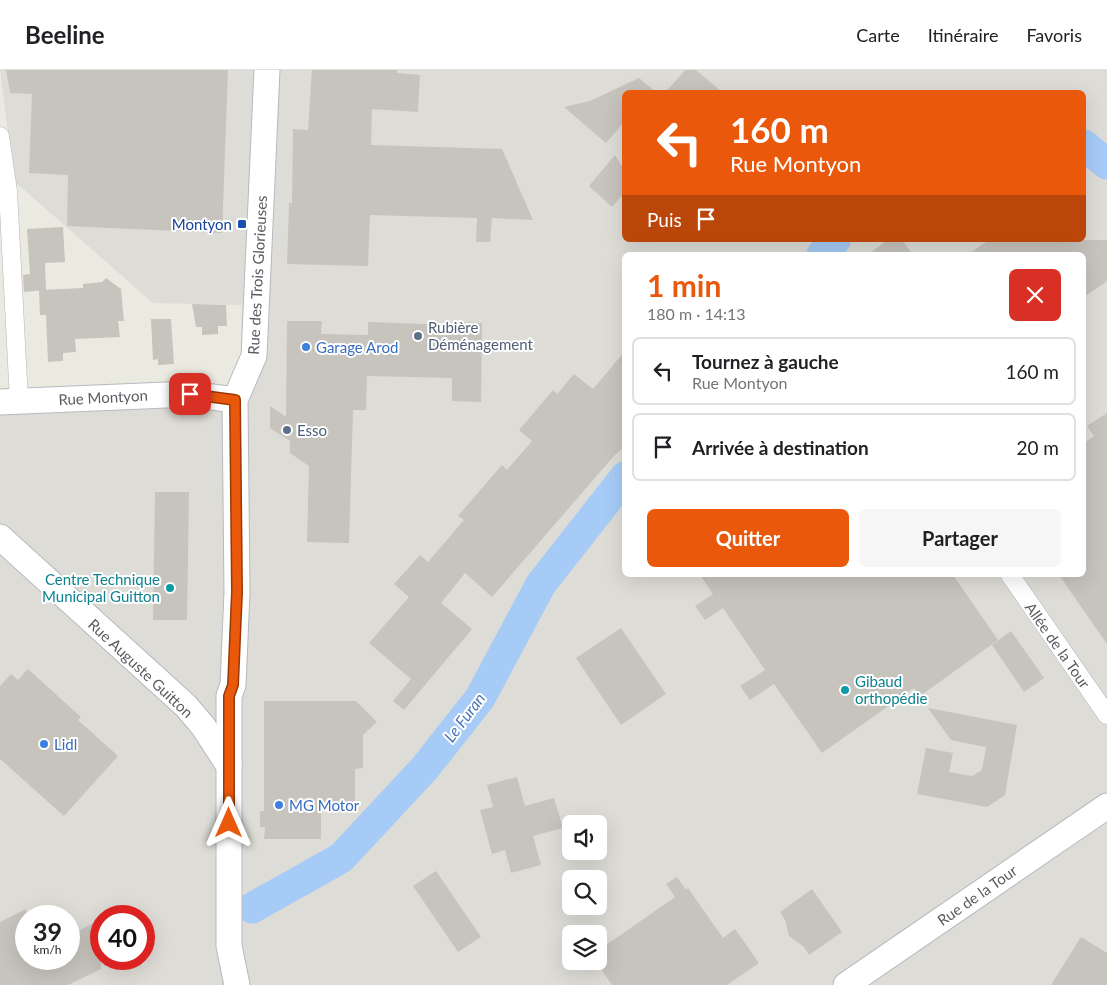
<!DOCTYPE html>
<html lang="fr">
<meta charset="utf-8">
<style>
:root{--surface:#fff;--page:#f6f6f6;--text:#202124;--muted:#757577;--line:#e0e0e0;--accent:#ea580c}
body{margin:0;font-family:Lato,sans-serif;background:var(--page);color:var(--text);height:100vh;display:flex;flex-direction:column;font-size:19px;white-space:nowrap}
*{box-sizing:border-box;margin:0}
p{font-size:16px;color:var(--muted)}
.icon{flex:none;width:28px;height:28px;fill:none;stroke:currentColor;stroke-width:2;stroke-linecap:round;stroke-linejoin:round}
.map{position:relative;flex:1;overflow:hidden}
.panel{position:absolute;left:622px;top:182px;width:464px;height:325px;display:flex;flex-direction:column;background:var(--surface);border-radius:8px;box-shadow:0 5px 20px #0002}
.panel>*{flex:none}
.guide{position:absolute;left:622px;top:20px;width:464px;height:152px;border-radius:8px;box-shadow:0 5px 20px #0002;background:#ea580c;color:#fff;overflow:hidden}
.buttons{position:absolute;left:562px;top:745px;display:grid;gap:10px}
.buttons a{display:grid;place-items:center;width:45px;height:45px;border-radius:8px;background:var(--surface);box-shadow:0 5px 20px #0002;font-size:25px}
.speed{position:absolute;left:15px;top:835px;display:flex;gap:10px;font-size:25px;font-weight:700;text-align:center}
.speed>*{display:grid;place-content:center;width:65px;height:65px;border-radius:50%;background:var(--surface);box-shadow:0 5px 20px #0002;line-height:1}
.speed small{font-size:12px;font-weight:400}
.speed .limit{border:8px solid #d22;background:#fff;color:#111}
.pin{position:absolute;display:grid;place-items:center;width:42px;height:42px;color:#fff;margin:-21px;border-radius:10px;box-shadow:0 2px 8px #0006}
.me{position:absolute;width:55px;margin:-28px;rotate:0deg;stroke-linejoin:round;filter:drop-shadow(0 0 4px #0008)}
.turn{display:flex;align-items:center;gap:18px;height:105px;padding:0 25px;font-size:22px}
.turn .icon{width:65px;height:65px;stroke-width:2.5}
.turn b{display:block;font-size:35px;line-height:42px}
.then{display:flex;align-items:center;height:48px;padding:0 25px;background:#0003;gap:10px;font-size:19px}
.round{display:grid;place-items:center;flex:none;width:52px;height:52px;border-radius:8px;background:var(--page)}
.head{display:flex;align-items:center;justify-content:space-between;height:85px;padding:0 25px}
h1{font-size:30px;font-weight:700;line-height:38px;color:var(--accent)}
.button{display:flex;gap:10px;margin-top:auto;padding:10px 25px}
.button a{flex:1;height:58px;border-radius:8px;background:var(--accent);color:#fff;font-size:20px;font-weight:700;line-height:58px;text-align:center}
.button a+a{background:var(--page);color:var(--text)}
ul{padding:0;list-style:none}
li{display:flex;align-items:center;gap:15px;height:68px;margin:0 10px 8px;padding:0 15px;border:2px solid var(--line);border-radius:8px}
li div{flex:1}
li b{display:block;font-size:19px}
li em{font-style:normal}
header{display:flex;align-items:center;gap:30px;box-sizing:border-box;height:70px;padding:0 25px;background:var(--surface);border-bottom:1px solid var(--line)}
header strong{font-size:24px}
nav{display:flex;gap:28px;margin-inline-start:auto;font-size:18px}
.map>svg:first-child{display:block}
</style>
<header>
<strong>Beeline</strong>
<nav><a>Carte</a><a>Itinéraire</a><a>Favoris</a></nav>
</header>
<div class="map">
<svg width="1107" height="915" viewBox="0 0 1107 915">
<rect width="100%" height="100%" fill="#ebeae1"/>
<path fill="#dddcd6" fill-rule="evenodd" d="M 0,0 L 1107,0 L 1107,915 L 0,915 L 0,341 L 240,326 L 242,235 L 153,233 L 14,111 ZM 625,22 L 1084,22 L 1084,170 L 625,170 ZM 625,185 L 1084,185 L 1084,505 L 625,505 ZM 571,754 L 599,754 L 599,781 L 571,781 ZM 571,809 L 599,809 L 599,836 L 571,836 ZM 26,846 L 69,846 L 69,889 L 26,889 ZM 101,846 L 144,846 L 144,889 L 101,889 ZM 571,864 L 599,864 L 599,891 L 571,891 Z"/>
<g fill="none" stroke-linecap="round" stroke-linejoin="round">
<g stroke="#a6cbf6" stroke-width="31">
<polyline points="1084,75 1107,94"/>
<polyline points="822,185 835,170"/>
<polyline points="252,838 341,788 424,699 480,628 541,514 625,407"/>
</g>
</g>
<g fill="#c7c4be">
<polygon points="6,0 228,0 222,163 67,156 68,105 29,103 32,24 10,23"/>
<polygon points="312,0 397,0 397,3 420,5 418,42 372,39 371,75 502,79 533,150 492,148 490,172 476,172 477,148 370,145 368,196 287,194 289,133 292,133 293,59 308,60"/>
<polygon points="685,0 696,0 722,22 666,22"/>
<polygon points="639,8 656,22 625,22 625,51 606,73 564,37 590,31"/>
<polygon points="615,85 625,101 625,122 612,137 589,116"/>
<polygon points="63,157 65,192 45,193 46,220 24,222 23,205 30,204 27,159"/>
<polygon points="888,170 902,170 913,185 867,185"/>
<polygon points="989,170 1107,170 1107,211 1084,227 1084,185 967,185"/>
<polygon points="106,208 121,219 124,251 118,251 120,267 75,269 76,282 63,283 63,291 48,292 46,245 40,245 39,220 83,218 83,214 102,212"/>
<polygon points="192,234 226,235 227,256 218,256 218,264 202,265 202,257 196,257"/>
<polygon points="151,249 171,249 174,294 158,295 158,289 153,290"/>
<polygon points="287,251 322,251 321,264 368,265 368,252 453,255 453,252 482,253 481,332 452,331 452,308 367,306 366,340 353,340 349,473 307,472 309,396 290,383 290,371 270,358 270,336 286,347"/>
<polygon points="625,281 625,376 613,387 492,527 465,503 441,533 472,559 404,640 393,631 411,609 369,573 409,527 394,514 420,485 428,492 464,450 458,446 502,395 507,400 532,371 519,360 553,320 557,324 574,304 593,319"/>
<polygon points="1107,343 1107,574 1059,505 1084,505 1084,373 1094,366 1087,356"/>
<polygon points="155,422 189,422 187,550 153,550"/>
<polygon points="700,505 953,505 998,570 920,626 914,618 822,683 774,614 750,630 740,616 765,600 723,538 705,550 695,536 713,524"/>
<polygon points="621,558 666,624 621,655 576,588"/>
<polygon points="1011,561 1044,608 1024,622 992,575"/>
<polygon points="28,599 81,647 78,650 118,686 64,746 0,689 0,616 11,604 18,610"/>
<polygon points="264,631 356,631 377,652 363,665 363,698 355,699 355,732 321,733 321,769 264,769 265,757 260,757 260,741 264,741"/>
<polygon points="928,638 1017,655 1005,725 987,737 917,724 926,678 953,683 949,702 972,706 982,700 986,677 951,670"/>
<polygon points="517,707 525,736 554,728 563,758 533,766 541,795 511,803 505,780 492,784 480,740 493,737 487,715"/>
<polygon points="436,801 481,867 458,882 413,816"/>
<polygon points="677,807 686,820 688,818 723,868 735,859 759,893 727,915 612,915 599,896 599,880 675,827 666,814"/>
<polygon points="812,819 842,862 809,885 804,877 789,866 785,850 780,842"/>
<polygon points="26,839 26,889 69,889 69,866 101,849 101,899 68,915 0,915 0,852"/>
<polygon points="1081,867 1107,883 1107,915 1051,915"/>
</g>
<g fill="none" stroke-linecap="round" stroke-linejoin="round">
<g stroke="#b4b6bb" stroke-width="19">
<g id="street">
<polyline points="0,66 8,121 19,331"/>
<polyline points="1010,505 1107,645"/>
</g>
</g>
<g stroke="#b7b9bf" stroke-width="27">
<g id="secondary">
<polyline points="0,332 190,324 235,330"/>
<polyline points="0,467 186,636 203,656 229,696"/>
<polyline points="237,915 229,876 229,626 233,615 237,522 235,330 254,286 267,0"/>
<polyline points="846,915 1107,736"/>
</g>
</g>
<use href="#street" stroke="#fff" stroke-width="18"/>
<use href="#secondary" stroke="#fff" stroke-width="25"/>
</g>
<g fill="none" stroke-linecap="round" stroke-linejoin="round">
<g stroke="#983908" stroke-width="12">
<polyline id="route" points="190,324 235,330 237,522 233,615 229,626 229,753"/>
</g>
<use href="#route" stroke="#ea580c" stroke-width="9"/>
</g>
<rect fill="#1a4fb4" stroke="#fff" stroke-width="2" x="237" y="149" width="10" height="10" rx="2.5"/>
<g fill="#5c6f8a" stroke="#fff" stroke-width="2">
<circle cx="418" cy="266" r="5"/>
<circle cx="287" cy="360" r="5"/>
</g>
<g fill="#3f7fe0" stroke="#fff" stroke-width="2">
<circle cx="306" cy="277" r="5"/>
<circle cx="44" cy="674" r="5"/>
<circle cx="279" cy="735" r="5"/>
</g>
<g fill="#0f9aa8" stroke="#fff" stroke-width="2">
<circle cx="170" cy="518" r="5"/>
<circle cx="845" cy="620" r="5"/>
</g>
<g text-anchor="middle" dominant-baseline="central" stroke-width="4" stroke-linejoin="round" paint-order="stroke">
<g font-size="15" fill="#164399" stroke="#fff" text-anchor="end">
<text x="232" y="154">Montyon</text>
</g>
<g font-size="15" fill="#5a5c61" stroke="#fff">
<text transform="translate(257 205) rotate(-87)">Rue des Trois Glorieuses</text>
<text transform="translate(103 327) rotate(-3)">Rue Montyon</text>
<text transform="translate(1058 575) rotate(55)">Allée de la Tour</text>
<text transform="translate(141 598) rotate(43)">Rue Auguste Guitton</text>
<text transform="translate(977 825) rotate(-35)">Rue de la Tour</text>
</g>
<g font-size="15" fill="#4e5e75" stroke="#fff" text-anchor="start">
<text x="428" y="257">Rubière<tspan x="428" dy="17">Déménagement</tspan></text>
<text x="297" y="360">Esso</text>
</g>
<g font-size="15" fill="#366cbe" stroke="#fff" text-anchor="start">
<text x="316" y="277">Garage Arod</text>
<text x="54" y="674">Lidl</text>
<text x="289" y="735">MG Motor</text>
</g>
<g font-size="15" fill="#0d838f" stroke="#fff" text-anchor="end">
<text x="160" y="509">Centre Technique<tspan x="160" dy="17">Municipal Guitton</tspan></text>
<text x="855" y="611" text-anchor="start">Gibaud<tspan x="855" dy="17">orthopédie</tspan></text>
</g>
<g font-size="16" font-style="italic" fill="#4c75b7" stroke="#fff">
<text transform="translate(464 647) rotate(-53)">Le Furan</text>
</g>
</g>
</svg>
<div class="buttons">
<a><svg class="icon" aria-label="sound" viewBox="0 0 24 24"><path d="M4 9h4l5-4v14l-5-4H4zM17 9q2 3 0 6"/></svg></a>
<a><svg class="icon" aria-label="search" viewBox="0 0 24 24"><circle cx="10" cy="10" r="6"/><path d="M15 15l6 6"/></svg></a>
<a><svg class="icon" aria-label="layers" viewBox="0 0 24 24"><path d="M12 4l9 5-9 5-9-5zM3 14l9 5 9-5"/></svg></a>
</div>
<div class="speed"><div>39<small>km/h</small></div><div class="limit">40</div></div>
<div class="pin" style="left:190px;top:324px;background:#d93025"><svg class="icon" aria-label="arrive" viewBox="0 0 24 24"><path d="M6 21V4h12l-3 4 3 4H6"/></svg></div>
<svg class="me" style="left:229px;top:753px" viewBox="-20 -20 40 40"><path d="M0-17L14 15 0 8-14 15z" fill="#ea580c" stroke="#fff" stroke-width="4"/></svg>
<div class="guide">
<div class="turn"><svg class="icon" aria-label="left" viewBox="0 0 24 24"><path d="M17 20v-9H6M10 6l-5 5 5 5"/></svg><div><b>160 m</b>Rue Montyon</div></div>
<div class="then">Puis<svg class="icon" aria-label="arrive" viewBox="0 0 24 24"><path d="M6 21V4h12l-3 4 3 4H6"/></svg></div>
</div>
<section class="panel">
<div class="head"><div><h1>1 min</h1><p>180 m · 14:13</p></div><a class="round" style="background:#d93025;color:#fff"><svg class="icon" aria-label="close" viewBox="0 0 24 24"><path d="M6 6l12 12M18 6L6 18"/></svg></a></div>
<ul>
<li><svg class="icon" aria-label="left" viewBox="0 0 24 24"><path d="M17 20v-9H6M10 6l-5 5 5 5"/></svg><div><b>Tournez à gauche</b><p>Rue Montyon</p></div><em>160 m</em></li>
<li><svg class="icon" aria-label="arrive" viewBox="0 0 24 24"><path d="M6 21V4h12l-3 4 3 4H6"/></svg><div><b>Arrivée à destination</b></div><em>20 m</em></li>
</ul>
<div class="button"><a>Quitter</a><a>Partager</a></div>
</section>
</div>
